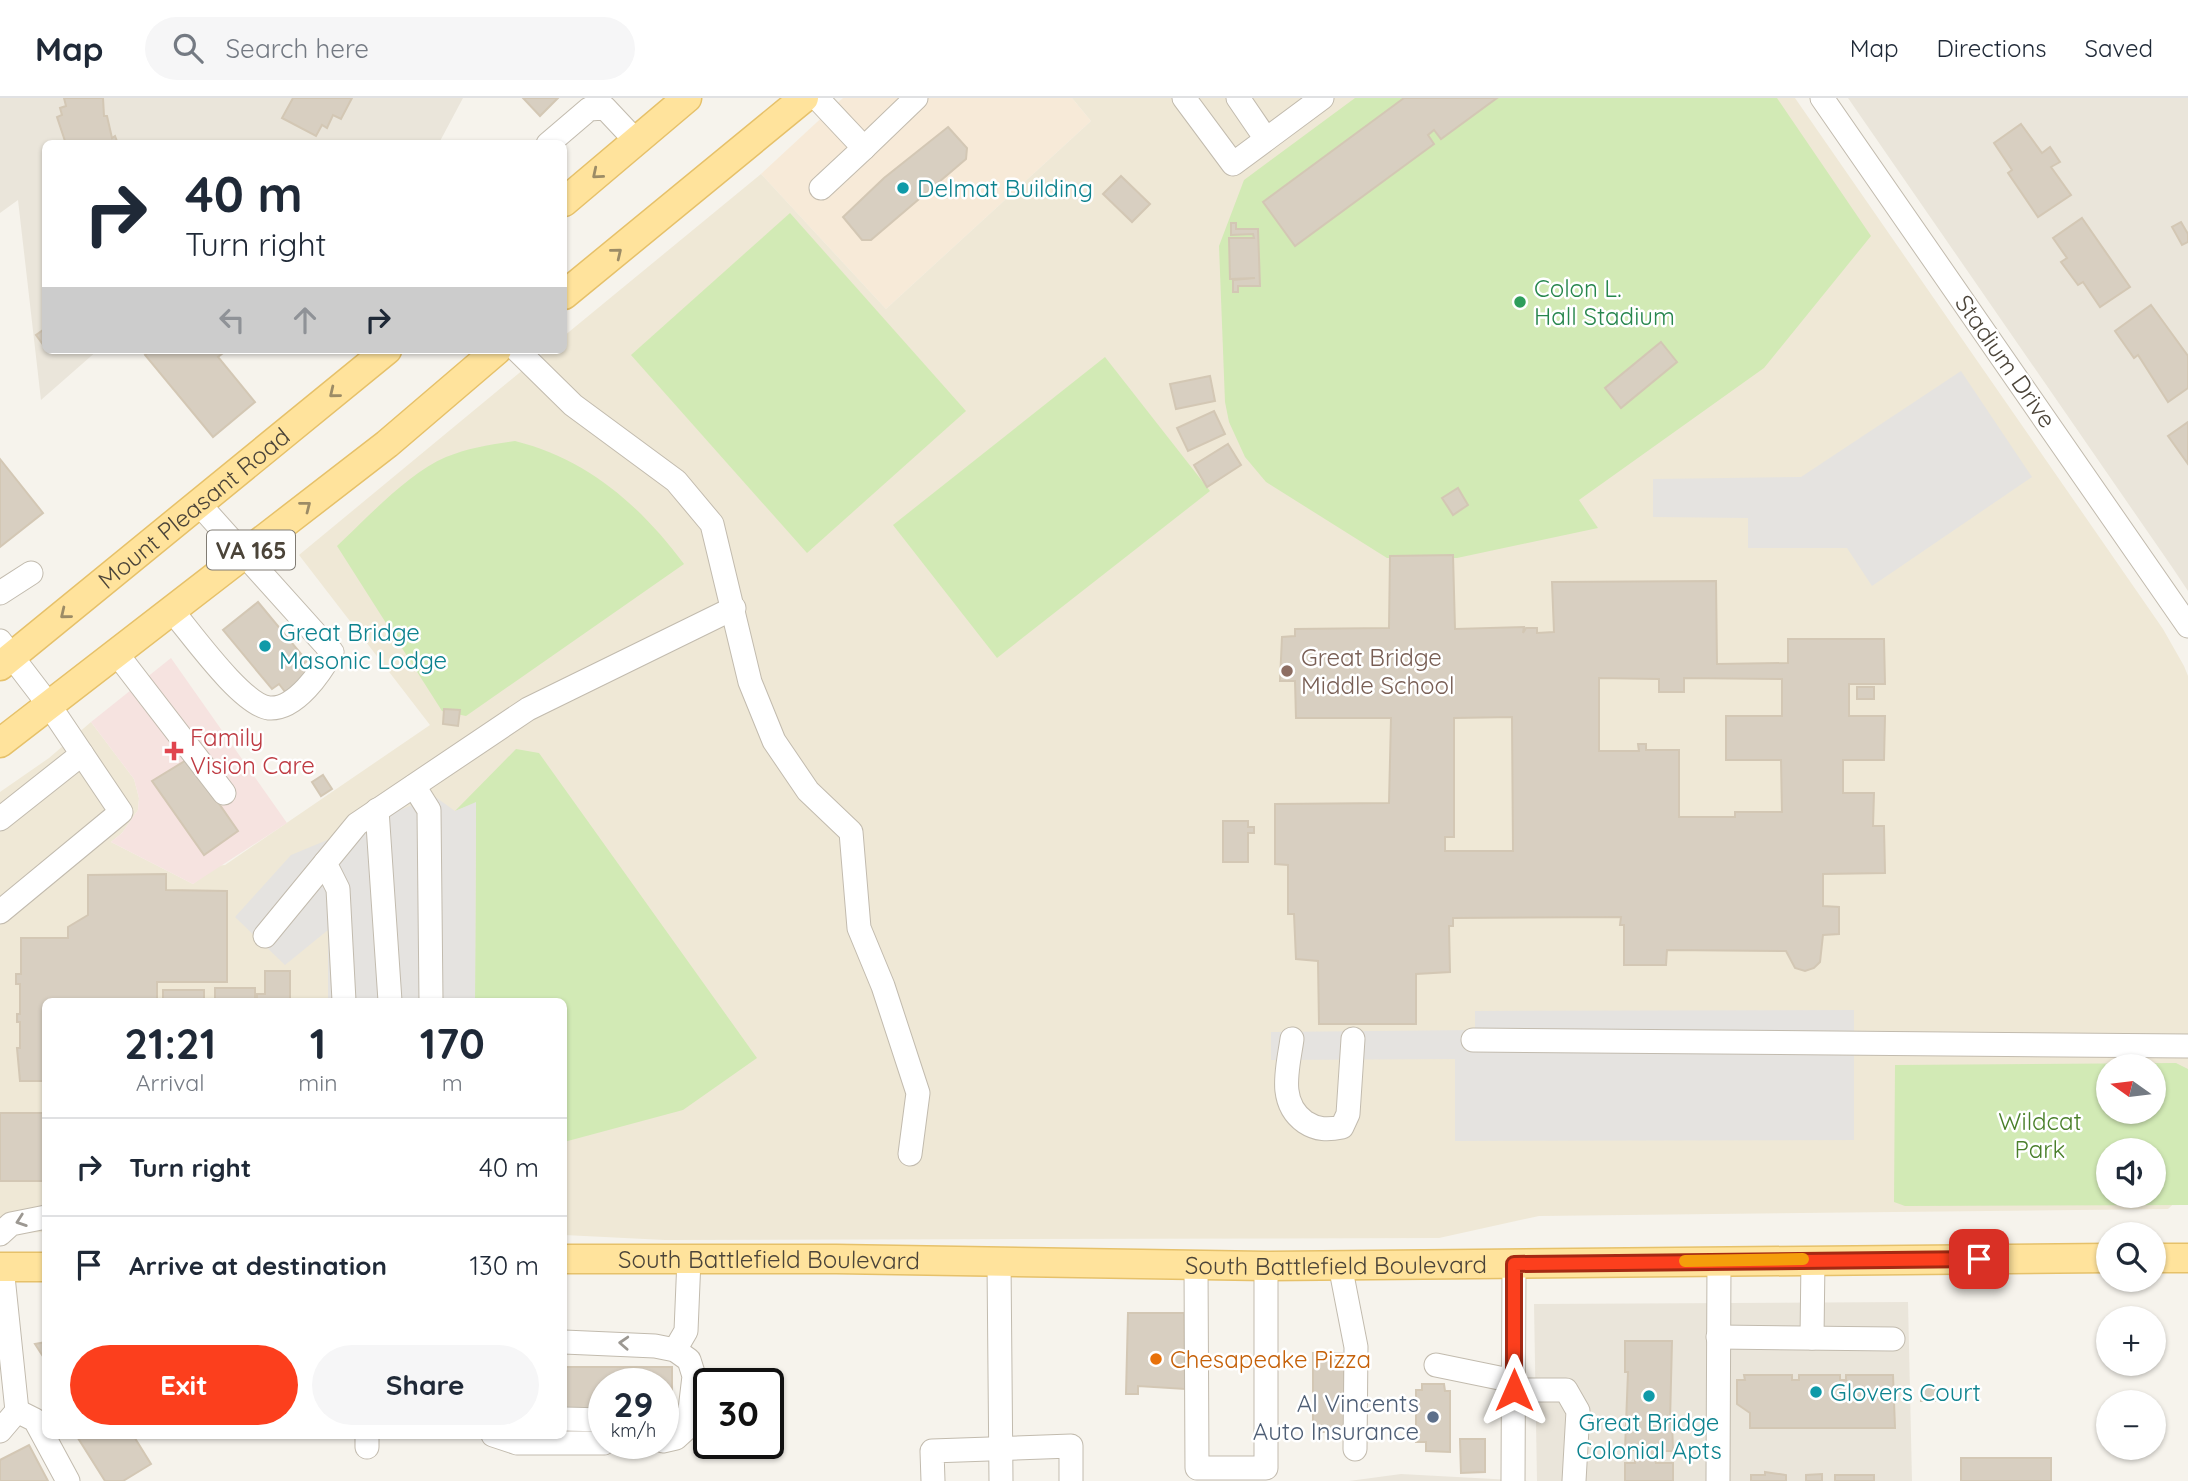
<!DOCTYPE html>
<meta charset="utf-8">
<style>
:root{--surface:#fff;--page:#f6f6f7;--text:#1f2937;--muted:#747a83;--line:#e0e1e3;--accent:#fc3f1d}
body{margin:0;font-family:Quicksand,sans-serif;background:var(--page);color:var(--text);height:100vh;display:flex;flex-direction:column;font-size:26px;white-space:nowrap}
*{box-sizing:border-box;margin:0}
p{font-size:23px;color:var(--muted)}
.icon{flex:none;width:38px;height:38px;fill:none;stroke:currentColor;stroke-width:2;stroke-linecap:round;stroke-linejoin:round}
.map{position:relative;flex:1;overflow:hidden}
.sheet{position:absolute;left:42px;top:900px;width:525px;height:441px;display:flex;flex-direction:column;background:var(--surface);border-radius:10px;box-shadow:0 2px 5px #0004}
.sheet>*{flex:none}
.hud{position:absolute;left:42px;top:42px;width:525px;height:214px;border-radius:10px;box-shadow:0 2px 5px #0004;background:#fff;color:var(--text);overflow:hidden}
.needle{width:46px;rotate:284deg}
.buttons{position:absolute;left:2096px;top:956px;display:grid;gap:14px}
.buttons a{display:grid;place-items:center;width:70px;height:70px;border-radius:50%;background:var(--surface);box-shadow:0 2px 5px #0004;font-size:35px}
.speed{position:absolute;left:588px;top:1270px;display:flex;gap:14px;font-size:35px;font-weight:700;text-align:center}
.speed>*{display:grid;place-content:center;width:91px;height:91px;border-radius:50%;background:var(--surface);box-shadow:0 2px 5px #0004;line-height:1}
.speed small{font-size:18px;font-weight:400}
.speed .limit{border:4px solid #111;border-radius:10px;background:#fff;color:#111}
.pin{position:absolute;display:grid;place-items:center;width:60px;height:60px;color:#fff;margin:-30px;border-radius:14px;box-shadow:0 4px 10px #0006}
.me{position:absolute;width:77px;margin:-38px;rotate:0deg;stroke-linejoin:round;filter:drop-shadow(0 0 5px #0008)}
.turn{display:flex;align-items:center;gap:24px;height:147px;padding:0 28px;font-size:32px}
.turn .icon{width:91px;height:91px;stroke-width:2.5}
.turn b{display:block;font-size:49px;line-height:60px}
.lanes{display:flex;align-items:center;height:66px;padding:0 28px;background:#0003;justify-content:center;gap:35px;direction:ltr}
.lanes .off{opacity:.35}
.eta{display:flex;justify-content:space-evenly;align-items:center;height:119px;text-align:center}
.eta b{font-size:42px;font-weight:700;line-height:49px}
.primary-button{display:flex;gap:14px;margin-top:auto;padding:14px 28px}
.primary-button a{flex:1;height:80px;border-radius:42px;background:var(--accent);color:#fff;font-size:28px;font-weight:700;line-height:80px;text-align:center}
.primary-button a+a{background:var(--page);color:var(--text)}
ul{padding:0;list-style:none}
li{display:flex;align-items:center;gap:21px;height:98px;padding:0 28px;border-top:2px solid var(--line)}
li div{flex:1}
li b{display:block;font-size:26px}
li em{font-style:normal}
header{display:flex;align-items:center;gap:42px;box-sizing:border-box;height:98px;padding:0 35px;background:var(--surface);border-bottom:2px solid var(--line)}
header strong{font-size:33px}
nav{display:flex;gap:38px;margin-inline-start:auto;font-size:24px}
.search{width:490px;height:63px;background:var(--page);display:flex;align-items:center;gap:18px;box-sizing:border-box;padding:0 24px;border-radius:38px;color:var(--muted);font-size:26px}
.map>svg:first-child{display:block}
</style>
<header>
<strong>Map</strong>
<div class="search"><svg class="icon" aria-label="search" viewBox="0 0 24 24"><circle cx="10" cy="10" r="6"/><path d="M15 15l6 6"/></svg>Search here</div>
<nav><a>Map</a><a>Directions</a><a>Saved</a></nav>
</header>
<div class="map">
<svg width="2188" height="1383" viewBox="0 0 2188 1383">
<rect width="100%" height="100%" fill="#f6f3ec"/>
<g fill="#eae5da">
<polygon points="0,0 463,0 439,45 46,46 46,252 98,252 41,302 18,102 0,115"/>
<polygon points="1848,0 2188,0 2188,493 2172,469"/>
<polygon points="1908,1204 1912,1383 1537,1383 1534,1206"/>
<polygon points="1401,1376 1530,1383 1349,1383"/>
</g>
<polygon fill="#f7ead8" points="843,0 1072,0 1091,23 886,211 761,76"/>
<path fill="#efe8d6" fill-rule="evenodd" d="M 1072,0 L 1795,0 L 2163,531 L 2184,568 L 2188,578 L 2188,1092 L 2168,1111 L 1539,1118 L 1439,1140 L 665,1142 L 564,1137 L 564,903 L 46,903 L 45,1134 L 0,1136 L 0,694 L 49,660 L 91,624 L 134,681 L 139,700 L 138,712 L 122,735 L 111,744 L 193,786 L 216,768 L 225,767 L 430,627 L 299,457 L 547,252 L 564,252 L 564,238 L 761,76 L 886,211 L 1091,23 ZM 2109,968 L 2154,968 L 2154,1013 L 2109,1013 ZM 2109,1052 L 2154,1052 L 2154,1097 L 2109,1097 Z"/>
<polygon fill="#f6e3e0" points="171,560 287,725 193,786 111,744 122,735 138,712 139,700 134,681 91,624"/>
<g fill="#d2eab5" fill-rule="evenodd">
<polygon points="1355,0 1777,0 1871,138 1764,270 1579,402 1598,430 1457,460 1387,460 1266,384 1245,359 1229,324 1225,304 1219,148 1244,82"/>
<polygon points="790,115 966,313 807,455 631,257"/>
<polygon points="1105,259 1210,393 997,560 893,427"/>
<path d="M 515,343 C 587,361 640,407 684,466 L 466,618 L 442,613 L 337,448 C 367,420 408,375 446,359 C 468,350 491,346 515,343 Z"/>
<polygon points="516,651 539,655 757,960 683,1012 564,1044 564,903 475,903 476,705 455,713"/>
<path d="M 2176,965 L 2188,971 L 2188,1107 L 1905,1108 L 1894,1104 L 1895,967 ZM 2109,968 L 2154,968 L 2154,1013 L 2109,1013 ZM 2109,1052 L 2154,1052 L 2154,1097 L 2109,1097 Z"/>
</g>
<g fill="#e5e3e0">
<polygon points="1961,273 2032,379 1872,488 1847,450 1748,450 1748,420 1653,419 1653,381 1801,379"/>
<polygon points="434,698 455,713 476,704 475,903 328,903 328,832 285,867 235,819 291,757"/>
<polygon points="1854,912 1854,1042 1455,1043 1455,961 1271,962 1271,934 1475,932 1475,913"/>
</g>
<g fill="#d8cfc1" stroke="#d3c7b4" stroke-width="2" fill-rule="evenodd">
<polygon points="64,0 103,0 104,18 107,18 112,40 115,38 118,46 66,46 57,19 62,17 60,10 66,8"/>
<polygon points="293,0 352,0 341,21 333,17 327,30 322,27 316,38 282,20"/>
<polygon points="523,0 558,0 540,18"/>
<polygon points="1404,0 1497,0 1441,41 1434,32 1428,37 1434,46 1295,148 1263,104"/>
<polygon points="2021,26 2042,55 2050,49 2060,64 2051,69 2071,97 2038,119 2008,75 2012,72 1994,45"/>
<polygon points="948,29 967,50 966,61 871,142 862,142 843,119 884,80"/>
<polygon points="1121,78 1150,106 1132,124 1103,96"/>
<polygon points="2082,120 2130,189 2100,209 2083,184 2078,187 2061,164 2067,160 2053,140"/>
<polygon points="2181,124 2188,136 2188,144 2182,147 2172,129"/>
<polygon points="1231,125 1236,125 1236,131 1258,131 1260,188 1238,188 1238,194 1233,194 1233,182 1255,180 1230,181 1229,140 1254,140 1253,136 1231,137"/>
<polygon points="2151,207 2188,258 2188,290 2168,304 2138,257 2134,260 2115,233"/>
<polygon points="46,230 46,247 44,248 36,237"/>
<polygon points="1661,244 1677,264 1621,310 1605,290"/>
<polygon points="151,252 227,252 218,259 255,304 213,339 145,257"/>
<polygon points="1210,278 1215,303 1176,311 1170,286"/>
<polygon points="1214,313 1225,336 1188,353 1177,330"/>
<polygon points="2188,324 2188,366 2168,338"/>
<polygon points="1228,346 1241,367 1207,389 1194,367"/>
<polygon points="0,361 43,415 0,449"/>
<polygon points="1458,390 1468,407 1453,417 1442,400"/>
<path d="M 1453,457 L 1455,531 L 1524,529 L 1523,535 L 1526,530 L 1537,530 L 1537,535 L 1554,534 L 1552,484 L 1716,483 L 1717,566 L 1788,565 L 1788,541 L 1884,541 L 1885,586 L 1849,586 L 1849,618 L 1885,618 L 1884,662 L 1843,662 L 1843,695 L 1874,695 L 1873,728 L 1884,728 L 1885,775 L 1823,776 L 1823,808 L 1839,809 L 1839,836 L 1823,837 L 1820,864 L 1814,870 L 1805,873 L 1795,870 L 1786,853 L 1667,852 L 1666,867 L 1624,867 L 1624,827 L 1620,827 L 1621,819 L 1453,820 L 1453,828 L 1449,828 L 1450,874 L 1416,876 L 1416,926 L 1319,926 L 1318,863 L 1296,861 L 1294,816 L 1288,816 L 1288,767 L 1275,766 L 1275,706 L 1389,705 L 1391,620 L 1296,620 L 1295,583 L 1280,583 L 1282,539 L 1295,538 L 1295,531 L 1389,530 L 1390,458 ZM 1599,580 L 1659,581 L 1659,594 L 1684,594 L 1684,580 L 1782,581 L 1782,618 L 1726,618 L 1726,662 L 1781,662 L 1782,714 L 1735,714 L 1735,719 L 1679,719 L 1679,652 L 1646,652 L 1646,646 L 1638,646 L 1639,653 L 1599,653 ZM 1512,619 L 1513,753 L 1445,753 L 1445,739 L 1454,739 L 1454,620 Z"/>
<polygon points="258,504 307,563 302,567 309,576 286,595 279,586 272,591 223,532"/>
<rect x="1857" y="589" width="17" height="12"/>
<polygon points="444,611 460,612 458,628 443,626"/>
<polygon points="188,661 238,733 204,757 152,683"/>
<polygon points="323,677 332,691 321,698 312,684"/>
<polygon points="1223,723 1248,723 1248,729 1254,729 1254,735 1248,735 1248,764 1223,764"/>
<polygon points="166,776 166,792 227,793 227,884 157,884 157,903 46,903 46,983 20,983 17,950 20,950 20,924 17,924 17,916 20,916 20,886 16,886 16,876 21,876 21,840 68,840 68,829 88,817 88,777"/>
<polygon points="265,873 290,873 290,903 257,903 257,896 265,896"/>
<rect x="215" y="890" width="40" height="13"/>
<rect x="163" y="892" width="41" height="11"/>
<rect x="0" y="1015" width="46" height="68"/>
<polygon points="1128,1215 1184,1215 1185,1291 1138,1288 1138,1296 1126,1296"/>
<polygon points="1625,1243 1672,1243 1670,1323 1672,1322 1673,1353 1656,1353 1656,1365 1673,1365 1673,1383 1625,1383 1625,1365 1635,1365 1635,1352 1625,1352 1628,1274 1625,1274"/>
<polygon points="46,1244 46,1263 35,1246"/>
<rect x="1313" y="1255" width="31" height="79"/>
<polygon points="564,1269 672,1269 672,1315 663,1315 663,1286 604,1286 604,1315 564,1315"/>
<polygon points="1744,1277 1792,1277 1792,1282 1799,1282 1799,1277 1840,1277 1840,1282 1846,1282 1846,1277 1893,1277 1895,1330 1750,1330 1750,1315 1737,1306 1737,1282 1745,1282"/>
<polygon points="1422,1286 1444,1286 1445,1293 1450,1293 1450,1354 1426,1353 1426,1344 1416,1344 1416,1292 1422,1292"/>
<rect x="1921" y="1289" width="14" height="14"/>
<polygon points="76,1337 133,1337 151,1366 123,1383 105,1383"/>
<polygon points="1460,1341 1485,1341 1485,1374 1461,1375"/>
<polygon points="29,1347 48,1383 0,1383 0,1362"/>
<rect x="1961" y="1360" width="90" height="23"/>
<polygon points="1765,1374 1786,1377 1786,1383 1751,1383 1751,1377 1765,1377"/>
<polygon points="1822,1376 1822,1383 1806,1383 1806,1377"/>
<rect x="1835" y="1377" width="39" height="6"/>
</g>
<g fill="none" stroke-linecap="round" stroke-linejoin="round">
<g stroke="#c2bbae" stroke-width="25">
<g id="minor">
<polyline points="817,0 864,50 821,90"/>
<polyline points="1184,0 1233,66 1322,0"/>
<polyline points="1238,0 1266,41"/>
<polyline points="1822,0 2188,528"/>
<polyline points="548,46 589,11 605,10 636,43"/>
<polyline points="864,50 916,0"/>
<polyline points="517,252 573,307 676,383 712,426 750,584 774,643 808,693 851,734 859,830 883,888 918,995 910,1056"/>
<polyline points="0,495 31,475"/>
<path d="M 173,514 C 191,535 242,607 269,610 C 296,612 321,574 332,554 L 199,406"/>
<polyline points="0,543 49,607 121,714 0,814"/>
<polyline points="117,556 224,695"/>
<polyline points="414,688 429,712 431,903"/>
<polyline points="377,712 390,903"/>
<polyline points="0,721 82,656"/>
<polyline points="265,838 325,765"/>
<polyline points="344,903 338,791 325,765 357,726 528,611 734,510"/>
<path d="M 1292,941 C 1288,970 1277,1004 1305,1024 C 1317,1032 1328,1032 1342,1029 L 1348,1016 L 1353,941"/>
<polyline points="1473,942 2188,948"/>
<polyline points="0,1136 11,1126 46,1119"/>
<polyline points="999,1164 1001,1383"/>
<polyline points="1340,1167 1356,1249 1355,1351"/>
<polyline points="1196,1168 1197,1370 1266,1370 1266,1168"/>
<polyline points="1718,1239 1893,1241"/>
<polyline points="1812,1240 1813,1161"/>
<polyline points="564,1244 655,1248 675,1252 689,1262 694,1278 688,1329 676,1340 663,1343"/>
<polyline points="675,1252 686,1233 689,1161"/>
<polyline points="1436,1267 1514,1283"/>
<polyline points="1514,1292 1566,1292 1578,1313 1574,1383"/>
<polyline points="17,1313 35,1322 68,1383"/>
<polyline points="564,1321 604,1322"/>
<polyline points="663,1323 690,1321"/>
<polyline points="0,1333 17,1313 2,1169"/>
<polyline points="493,1337 517,1345 604,1345"/>
<polyline points="367,1349 367,1337"/>
<polyline points="933,1383 932,1353 1071,1348 1071,1383"/>
<polyline points="1513,1383 1514,1166"/>
<polyline points="1718,1383 1719,1163"/>
</g>
</g>
<g stroke="#e6c16a" stroke-width="31">
<g id="major">
<polyline points="564,104 687,0"/>
<polyline points="564,197 804,0"/>
<path id="s1" d="M 0,568 L 387,252"/>
<polyline points="0,645 387,346 497,252"/>
<polyline points="2154,1160 2188,1160"/>
<path id="s2" d="M 564,1161 L 836,1161 L 1266,1168 L 2109,1160"/>
<polyline points="0,1169 46,1169"/>
</g>
</g>
<use href="#minor" stroke="#fff" stroke-width="23"/>
<use href="#major" stroke="#ffe39c" stroke-width="28"/>
</g>
<defs><path id="oneway-chevron" d="M-2-3.5L2.5 0L-2 3.5" fill="none" stroke-width="1.6" stroke-linecap="round" stroke-linejoin="round" transform="scale(1.75)"/></defs>
<g stroke="#9c8c66">
<use href="#oneway-chevron" transform="translate(597 76) rotate(140)"/>
<use href="#oneway-chevron" transform="translate(617 155) rotate(-39)"/>
<use href="#oneway-chevron" transform="translate(334 295) rotate(141)"/>
<use href="#oneway-chevron" transform="translate(306 408) rotate(-38)"/>
<use href="#oneway-chevron" transform="translate(65 516) rotate(141)"/>
</g>
<g stroke="#9c9892">
<use href="#oneway-chevron" transform="translate(21 1123) rotate(161)"/>
<use href="#oneway-chevron" transform="translate(624 1245) rotate(-177)"/>
</g>
<g fill="none" stroke-linecap="round" stroke-linejoin="round">
<g stroke="#a42913" stroke-width="18">
<polyline id="route" points="1514,1292 1514,1166 1979,1161"/>
</g>
<use href="#route" stroke="#fc3f1d" stroke-width="12"/>
<polyline stroke="#f59e0b" stroke-width="12" points="1685,1163 1803,1161"/>
</g>
<g fill="#0f9aa8" stroke="#fff" stroke-width="2.5">
<circle cx="903" cy="90" r="7"/>
<circle cx="265" cy="548" r="7"/>
<circle cx="1816" cy="1294" r="7"/>
<circle cx="1649" cy="1298" r="7"/>
</g>
<circle fill="#2e9e5b" stroke="#fff" stroke-width="2.5" cx="1520" cy="204" r="7"/>
<circle fill="#8d6e63" stroke="#fff" stroke-width="2.5" cx="1287" cy="573" r="7"/>
<path fill="#e0444e" stroke="#fff" stroke-width="2.5" d="M170.5 642.5h7v7h7v7h-7v7h-7v-7h-7v-7h7z"/>
<circle fill="#e8710a" stroke="#fff" stroke-width="2.5" cx="1156" cy="1261" r="7"/>
<circle fill="#5c6f8a" stroke="#fff" stroke-width="2.5" cx="1433" cy="1319" r="7"/>
<g text-anchor="middle" dominant-baseline="central" stroke-width="5" stroke-linejoin="round" paint-order="stroke">
<rect fill="#fff" stroke="#817c74" stroke-width="2" x="207" y="432.5" width="88" height="39" rx="5"/>
<g font-size="23" font-weight="bold" fill="#4b4439">
<text x="251" y="452">VA 165</text>
</g>
<g font-size="24" fill="#0d838f" stroke="#fff" text-anchor="start">
<text x="917" y="90">Delmat Building</text>
<text x="279" y="534">Great Bridge<tspan x="279" dy="28">Masonic Lodge</tspan></text>
<text x="1830" y="1294">Glovers Court</text>
<text x="1649" y="1324" text-anchor="middle">Great Bridge<tspan x="1649" dy="28">Colonial Apts</tspan></text>
</g>
<g font-size="24" fill="#27864d" stroke="#fff" text-anchor="start">
<text x="1534" y="190">Colon L.<tspan x="1534" dy="28">Hall Stadium</tspan></text>
</g>
<g font-size="24" fill="#4b4439" stroke="#fff">
<text transform="translate(2006 263) rotate(55)">Stadium Drive</text>
<text stroke="none"><textPath href="#s1" startOffset="250">Mount Pleasant Road</textPath></text>
<text stroke="none"><textPath href="#s2" startOffset="205">South Battlefield Boulevard</textPath></text>
<text stroke="none"><textPath href="#s2" startOffset="772">South Battlefield Boulevard</textPath></text>
</g>
<g font-size="24" fill="#785e54" stroke="#fff" text-anchor="start">
<text x="1301" y="559">Great Bridge<tspan x="1301" dy="28">Middle School</tspan></text>
</g>
<g font-size="24" fill="#be3a42" stroke="#fff" text-anchor="start">
<text x="190" y="639">Family<tspan x="190" dy="28">Vision Care</tspan></text>
</g>
<g font-size="24" fill="#4a7f2a" stroke="#fff">
<text x="2040" y="1023">Wildcat<tspan x="2040" dy="28">Park</tspan></text>
</g>
<g font-size="24" fill="#c56008" stroke="#fff" text-anchor="start">
<text x="1170" y="1261">Chesapeake Pizza</text>
</g>
<g font-size="24" fill="#4e5e75" stroke="#fff" text-anchor="end">
<text x="1419" y="1305">Al Vincents<tspan x="1419" dy="28">Auto Insurance</tspan></text>
</g>
</g>
</svg>
<div class="buttons">
<a><svg class="needle" viewBox="-14 -14 28 28"><path d="M0-13l5 13h-10z" fill="#e53935"/><path d="M0 13l5-13h-10z" fill="#747a83"/></svg></a>
<a><svg class="icon" aria-label="sound" viewBox="0 0 24 24"><path d="M4 9h4l5-4v14l-5-4H4zM17 9q2 3 0 6"/></svg></a>
<a><svg class="icon" aria-label="search" viewBox="0 0 24 24"><circle cx="10" cy="10" r="6"/><path d="M15 15l6 6"/></svg></a>
<a>+</a>
<a>−</a>
</div>
<div class="speed"><div>29<small>km/h</small></div><div class="limit">30</div></div>
<div class="pin" style="left:1979px;top:1161px;background:#d93025"><svg class="icon" aria-label="arrive" viewBox="0 0 24 24"><path d="M6 21V4h12l-3 4 3 4H6"/></svg></div>
<svg class="me" style="left:1514px;top:1292px" viewBox="-20 -20 40 40"><path d="M0-17L14 15 0 8-14 15z" fill="#fc3f1d" stroke="#fff" stroke-width="4"/></svg>
<div class="hud">
<div class="turn"><svg class="icon" aria-label="right" viewBox="0 0 24 24"><path d="M7 20v-9h11M14 6l5 5-5 5"/></svg><div><b>40 m</b>Turn right</div></div>
<div class="lanes"><svg class="icon off" aria-label="left" viewBox="0 0 24 24"><path d="M17 20v-9H6M10 6l-5 5 5 5"/></svg><svg class="icon off" aria-label="ahead" viewBox="0 0 24 24"><path d="M12 20V5M6 11l6-6 6 6"/></svg><svg class="icon" aria-label="right" viewBox="0 0 24 24"><path d="M7 20v-9h11M14 6l5 5-5 5"/></svg></div>
</div>
<section class="sheet">
<div class="eta">
<div><b>21:21</b><p>Arrival</p></div>
<div><b>1</b><p>min</p></div>
<div><b>170</b><p>m</p></div>
</div>
<ul>
<li><svg class="icon" aria-label="right" viewBox="0 0 24 24"><path d="M7 20v-9h11M14 6l5 5-5 5"/></svg><div><b>Turn right</b></div><em>40 m</em></li>
<li><svg class="icon" aria-label="arrive" viewBox="0 0 24 24"><path d="M6 21V4h12l-3 4 3 4H6"/></svg><div><b>Arrive at destination</b></div><em>130 m</em></li>
</ul>
<div class="primary-button"><a>Exit</a><a>Share</a></div>
</section>
</div>
